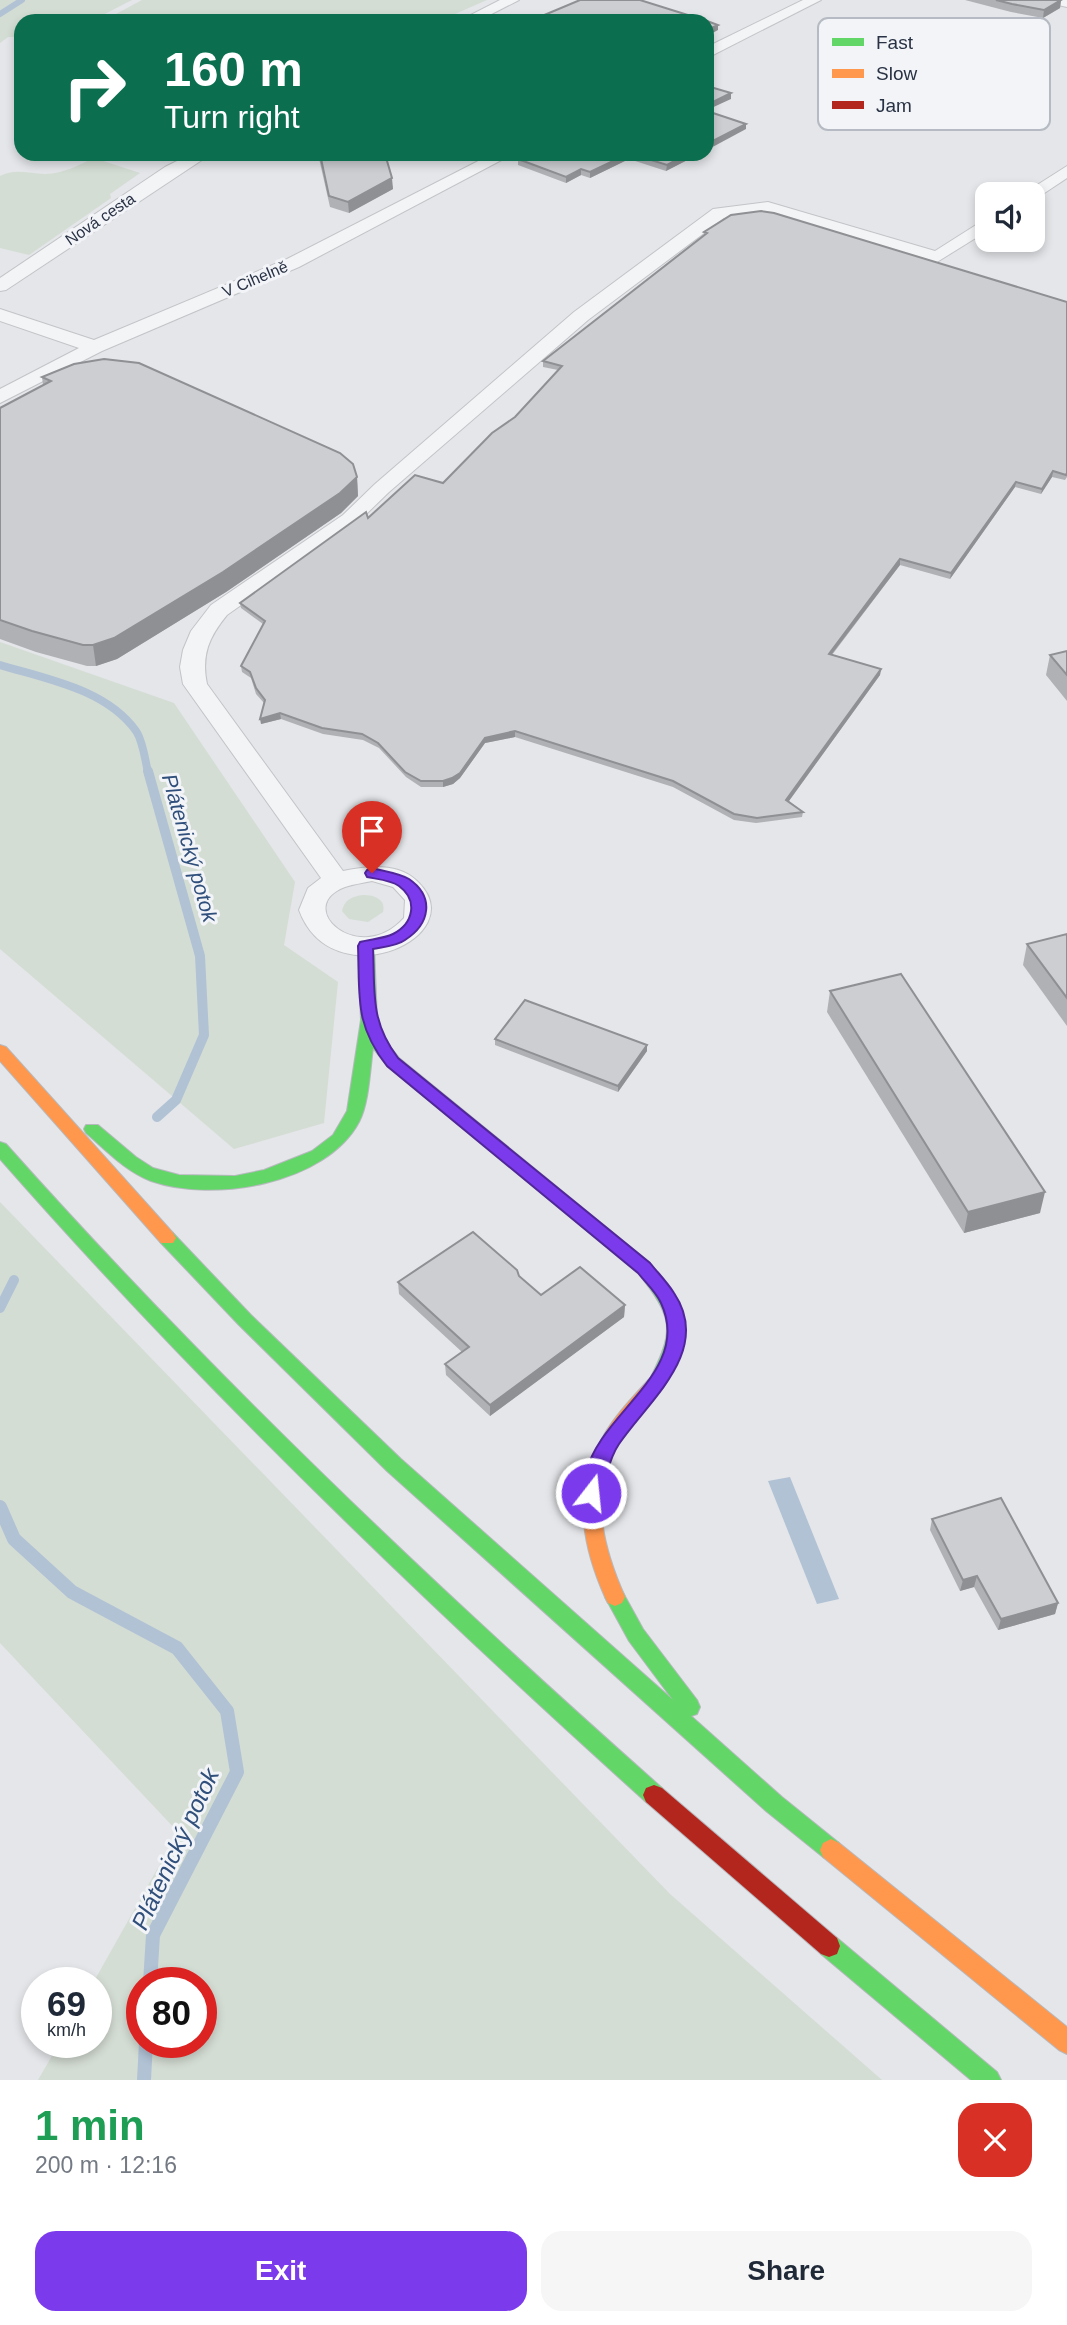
<!DOCTYPE html>
<meta charset="utf-8">
<style>
:root{--surface:#fff;--page:#f6f6f7;--text:#1f2937;--muted:#747a83;--accent:#7c3aed}
body{margin:0;font-family:Arial,sans-serif;background:var(--page);color:var(--text);height:100vh;display:flex;flex-direction:column;font-size:26px;white-space:nowrap}
*{box-sizing:border-box;margin:0}
p{font-size:23px;color:var(--muted)}
.icon{flex:none;width:38px;height:38px;fill:none;stroke:currentColor;stroke-width:2;stroke-linecap:round;stroke-linejoin:round}
.map{position:relative;height:2080px;overflow:hidden}
.sheet{display:flex;flex-direction:column;background:var(--surface);flex:1}
.sheet>*{flex:none}
.hud{position:absolute;left:14px;top:14px;width:700px;height:147px;border-radius:21px;box-shadow:0 4px 10px #0003;background:#0b6e4f;color:#fff;overflow:hidden}
.buttons{position:absolute;left:975px;top:182px;display:grid;gap:14px}
.buttons a{display:grid;place-items:center;width:70px;height:70px;border-radius:14px;background:var(--surface);box-shadow:0 4px 10px #0003;font-size:35px}
.speed{position:absolute;left:21px;top:1967px;display:flex;gap:14px;font-size:35px;font-weight:700;text-align:center}
.speed>*{display:grid;place-content:center;width:91px;height:91px;border-radius:50%;background:var(--surface);box-shadow:0 4px 10px #0003;line-height:1}
.speed small{font-size:18px;font-weight:400}
.speed .limit{border:10px solid #d22;background:#fff;color:#111}
.pin{position:absolute;display:grid;place-items:center;width:60px;height:60px;color:#fff;margin:-72px -30px;border-radius:50% 50% 50% 0;rotate:-45deg;box-shadow:0 0 7px #0007}
.pin .icon{rotate:45deg}
.me{position:absolute;width:77px;margin:-38px;rotate:16deg;stroke-linejoin:round;filter:drop-shadow(0 0 5px #0008)}
.turn{display:flex;align-items:center;gap:24px;height:147px;padding:0 35px;font-size:32px}
.turn .icon{width:91px;height:91px;stroke-width:2.5}
.turn b{display:block;font-size:49px;line-height:60px}
.round{display:grid;place-items:center;flex:none;width:74px;height:74px;border-radius:21px;background:var(--page)}
.headline{display:flex;align-items:center;justify-content:space-between;height:119px;padding:0 35px}
h1{font-size:42px;font-weight:800;line-height:52px;color:#1e9e55}
.cta{display:flex;gap:14px;margin-top:auto;padding:14px 35px}
.cta a{flex:1;height:80px;border-radius:21px;background:var(--accent);color:#fff;font-size:28px;font-weight:800;line-height:80px;text-align:center}
.cta a+a{background:var(--page);color:var(--text)}
.map>svg:first-child{display:block}
</style>
<div class="map">
<svg width="1067" height="2080" viewBox="0 0 1067 2080">
<rect width="100%" height="100%" fill="#e4e6e9"/>
<g fill="#d4ddd4" fill-rule="evenodd">
<polygon points="0,0 132,0 91,21 21,21 21,37 8,37 0,43"/>
<polygon points="142,0 487,0 439,21 103,21"/>
<path d="M 94,158 L 140,173 L 110,194 L 111,198 L 29,255 L 0,248 L 0,176 C 16,168 28,174 45,174 C 63,174 78,165 94,158 Z"/>
<polygon points="0,642 174,703 295,882 284,945 338,982 324,1123 234,1149 0,949"/>
<path d="M 363,895 C 374,895 386,899 383,912 L 368,922 L 349,919 L 342,911 C 344,900 353,896 363,895 Z"/>
<path d="M 0,1202 L 670,1894 L 882,2080 L 38,2080 L 60,2042 L 96,2042 L 96,1983 L 93,1983 L 178,1832 L 0,1643 ZM 142,1983 L 201,1983 L 201,2042 L 142,2042 Z"/>
</g>
<polygon fill="#b1c2d5" points="790,1477 839,1599 817,1604 768,1481"/>
<g fill="none" stroke-linecap="round" stroke-linejoin="round">
<polyline stroke="#b1c2d5" stroke-width="6" points="0,14 22,0"/>
<path stroke="#b1c2d5" stroke-width="8" d="M 0,665 C 46,679 106,689 136,731 C 143,741 145,760 148,772"/>
<g stroke="#b1c2d5" stroke-width="10">
<polyline points="148,771 200,956 204,1035 176,1100 157,1117"/>
<polyline points="0,1308 14,1280"/>
</g>
<g stroke="#b1c2d5" stroke-width="14">
<polyline points="0,1507 14,1539 72,1592 177,1648 227,1711 237,1772 153,1935 150,1983"/>
<polyline points="144,2080 146,2042"/>
</g>
<g stroke="#c2c4c7" stroke-width="2">
<g id="street">
<polygon points="500,0 519,0 478,21 459,21"/>
<polygon points="803,0 821,0 707,58 707,47"/>
<polygon points="1047,0 1067,0 1067,7 1049,3"/>
<polygon points="191,154 211,154 6,290 0,291 0,278 165,167"/>
<polygon points="492,154 513,154 299,267 102,351 0,403 0,389 79,348 0,321 0,309 94,340 287,259"/>
<polygon points="1067,166 1067,178 1037,198 1032,199 1032,194 1023,194"/>
<path d="M 768,202 L 935,251 L 987,218 L 987,231 L 937,262 L 767,212 L 724,218 L 588,320 L 389,492 L 357,523 L 227,615 C 209,637 201,655 207,684 L 343,871 C 367,866 399,862 418,882 C 474,937 332,1000 299,910 L 308,888 L 321,878 L 183,684 L 180,667 L 183,650 L 191,631 L 211,605 L 343,515 L 375,484 L 574,312 L 713,209 ZM 372,881 L 393,887 L 405,900 L 404,918 C 359,968 292,907 345,887 C 354,884 363,883 372,881 Z"/>
</g>
</g>
<g stroke="#b6b9be" stroke-width="2">
<g id="fast">
<path d="M 366,941 L 374,946 L 377,1020 L 386,1042 L 399,1058 L 650,1263 C 686,1308 696,1335 664,1386 L 658,1388 L 652,1386 L 649,1381 C 675,1330 674,1318 638,1273 L 387,1066 L 373,1048 C 370,1069 369,1104 359,1122 C 326,1184 213,1203 151,1181 C 125,1171 106,1150 86,1133 L 84,1129 L 86,1125 L 98,1125 L 136,1157 L 153,1168 L 179,1175 L 235,1176 L 264,1170 L 312,1151 L 333,1135 L 347,1111 L 361,1020 L 358,946 Z"/>
<path d="M 0,1142 L 6,1144 C 211,1374 431,1583 662,1788 L 665,1795 L 662,1802 L 654,1805 L 646,1802 C 420,1598 201,1388 0,1159 Z"/>
<polygon points="167,1231 173,1233 251,1315 401,1459 673,1700 629,1641 605,1597 608,1591 615,1588 622,1591 643,1629 697,1700 700,1707 697,1714 691,1716 782,1797 839,1843 842,1850 839,1857 831,1861 823,1857 766,1811 387,1471 239,1325 161,1243 158,1238 161,1233"/>
<polygon points="829,1935 837,1938 997,2072 1001,2080 971,2080 821,1954 818,1946 821,1938"/>
</g>
</g>
<g stroke="#b6b9be" stroke-width="2">
<g id="slow">
<polygon points="0,1045 6,1047 173,1233 176,1238 173,1243 161,1243 0,1061"/>
<path d="M 658,1374 L 664,1376 L 667,1381 L 664,1386 C 649,1406 630,1424 617,1446 C 588,1494 604,1550 625,1597 L 622,1603 L 615,1606 L 608,1603 L 605,1597 C 581,1543 572,1489 604,1435 C 616,1414 635,1395 652,1376 Z"/>
<polygon points="831,1839 839,1843 1067,2027 1067,2054 1059,2050 823,1857 820,1850 823,1843"/>
</g>
</g>
<g stroke="#b6b9be" stroke-width="2">
<polygon id="jam" points="654,1785 662,1788 837,1938 840,1946 837,1954 829,1957 821,1954 646,1802 643,1795 646,1788"/>
</g>
<use href="#street" fill="#f3f4f6" fill-rule="evenodd"/>
<use href="#fast" fill="#63d668" fill-rule="evenodd"/>
<use href="#slow" fill="#ff974d" fill-rule="evenodd"/>
<use href="#jam" fill="#b3261e" fill-rule="evenodd"/>
</g>
<g fill="#afb1b5">
<polygon points="965,0 1061,0 1060,8 1043,18 1011,12"/>
<polygon points="318,154 385,154 393,189 349,213 330,207"/>
<polygon points="528,154 699,154 666,171 629,159 590,178 581,175 566,183 518,165 518,159"/>
<polygon points="704,232 1067,302 1067,477 1065,480 1052,477 1041,494 1015,487 950,579 900,565 832,655 881,669 880,675 789,801 803,812 802,817 756,823 734,820 673,787 515,737 485,743 460,778 453,784 443,787 421,787 406,777 379,748 363,740 323,734 281,719 261,724 264,703 256,694 251,678 242,672 241,666 263,624 241,608 240,603 368,518 443,483 515,417 558,370 543,367 543,361 704,235"/>
<polygon points="42,377 357,477 358,496 341,513 226,592 117,659 96,666 87,666 36,652 0,639 0,408 43,385"/>
<polygon points="1067,651 1067,701 1046,675 1050,655"/>
<polygon points="1067,934 1067,1026 1023,965 1027,944"/>
<polygon points="830,991 1040,1213 964,1233 827,1012"/>
<polygon points="495,1039 647,1045 647,1051 618,1092 495,1045"/>
<polygon points="519,1276 541,1295 625,1305 624,1317 490,1416 446,1375 445,1364 462,1352 399,1294 398,1282"/>
<polygon points="932,1519 1058,1603 1055,1614 998,1630 974,1587 960,1591 930,1530"/>
</g>
<g fill="#8f9093">
<polygon points="1061,0 1060,8 1043,18 1044,10"/>
<polygon points="718,25 718,30 707,36 707,30"/>
<polygon points="731,93 731,99 707,110 707,105"/>
<polygon points="746,124 746,129 707,150 707,144"/>
<polygon points="628,154 629,154 629,159 590,178 590,172"/>
<polygon points="688,154 699,154 666,171 667,165"/>
<polygon points="581,169 581,175 566,183 566,177"/>
<polygon points="392,178 393,189 349,213 348,202"/>
<polygon points="1053,471 1052,477 1041,494 1042,489"/>
<polygon points="357,477 358,496 341,513 226,592 117,659 96,666 93,645"/>
<polygon points="1016,482 1015,487 950,579 951,573"/>
<polygon points="900,559 900,565 828,659 829,654"/>
<polygon points="881,669 880,675 786,805 786,800"/>
<polygon points="280,713 281,719 261,724 260,719"/>
<polygon points="515,731 515,737 485,743 460,778 453,784 443,787 443,781 485,738"/>
<polygon points="647,1045 647,1051 618,1092 618,1086"/>
<polygon points="1045,1192 1040,1213 964,1233 968,1212"/>
<polygon points="625,1305 624,1317 490,1416 490,1405"/>
<polygon points="977,1576 974,1587 960,1591 963,1580"/>
<polygon points="1058,1603 1055,1614 998,1630 1001,1619"/>
</g>
<g fill="#ccced2" stroke="#8f9093" stroke-width="2">
<polygon points="580,0 640,0 707,21 530,21"/>
<polygon points="996,0 1061,0 1044,10 1012,4"/>
<polygon points="707,21 718,25 707,30"/>
<polygon points="707,86 731,93 707,105"/>
<polygon points="707,111 746,124 707,144"/>
<polygon points="320,154 385,154 392,178 348,202 329,196"/>
<polygon points="528,154 628,154 590,172 581,169 566,177 518,159"/>
<polygon points="632,154 688,154 667,165"/>
<polygon points="761,211 774,213 1067,302 1067,473 1066,475 1053,471 1042,489 1016,482 951,573 900,559 829,654 881,669 786,800 803,812 757,818 734,814 673,781 515,731 485,738 460,773 452,778 443,781 421,781 405,772 378,743 362,734 322,728 280,713 260,719 265,700 256,688 250,672 241,666 265,621 240,603 366,512 368,518 415,475 443,483 492,433 515,417 562,366 543,361 707,233 704,232 731,215"/>
<polygon points="104,359 139,363 340,453 353,464 357,477 340,493 223,572 114,638 93,645 83,645 32,631 0,620 0,408 51,381 42,377 74,364"/>
<polygon points="1067,651 1067,675 1050,655"/>
<polygon points="1067,934 1067,998 1027,944"/>
<polygon points="901,974 1045,1192 968,1212 830,991"/>
<polygon points="525,1000 647,1045 618,1086 495,1039"/>
<polygon points="473,1232 517,1270 519,1276 541,1295 580,1267 625,1305 490,1405 445,1364 469,1347 398,1282"/>
<polygon points="1001,1498 1058,1603 1001,1619 977,1576 963,1580 932,1519"/>
</g>
<path fill="#7c3aed" stroke="#51269a" stroke-width="2" d="M 372,868 C 383,871 399,873 409,879 C 435,897 430,924 405,940 C 397,946 383,947 373,949 C 375,993 370,1021 398,1058 L 650,1263 C 658,1273 667,1282 674,1293 C 713,1351 648,1401 619,1444 C 607,1461 607,1481 598,1499 L 591,1501 L 585,1499 C 580,1490 584,1482 586,1473 C 599,1413 693,1372 661,1303 C 656,1292 645,1282 638,1273 L 387,1066 C 354,1024 360,996 358,946 L 360,942 C 370,939 383,939 393,934 C 414,923 418,900 399,886 C 391,880 376,879 367,877 L 365,873 L 367,870 Z"/>
<g text-anchor="middle" dominant-baseline="central" stroke-width="6" stroke-linejoin="round" paint-order="stroke">
<g font-size="16" fill="#293244" stroke="#f2f4f8">
<text transform="translate(100 219) rotate(-34)">Nová cesta</text>
<text transform="translate(255 279) rotate(-23)">V Cihelně</text>
</g>
<g font-size="21" font-style="italic" fill="#304f7b" stroke="#f2f4f8">
<text transform="translate(190 848) rotate(74)">Plátenický potok</text>
</g>
<g font-size="24" font-style="italic" fill="#304f7b" stroke="#f2f4f8">
<text transform="translate(175 1849) rotate(-65)">Plátenický potok</text>
</g>
</g>
<rect x="818" y="18" width="232" height="112" rx="10" fill="#f2f4f8" stroke="#b6bac2" stroke-width="2"/>
<rect x="832" y="38" width="32" height="8" fill="#63d668"/>
<rect x="832" y="69" width="32" height="9" fill="#ff974d"/>
<rect x="832" y="101" width="32" height="8" fill="#b3261e"/>
<g font-size="19" fill="#293244">
<text x="876" y="49">Fast</text>
<text x="876" y="80">Slow</text>
<text x="876" y="112">Jam</text>
</g>
</svg>
<div class="buttons">
<a><svg class="icon" aria-label="sound" viewBox="0 0 24 24"><path d="M4 9h4l5-4v14l-5-4H4zM17 9q2 3 0 6"/></svg></a>
</div>
<div class="speed"><div>69<small>km/h</small></div><div class="limit">80</div></div>
<div class="pin" style="left:372px;top:873px;background:#d93025"><svg class="icon" aria-label="arrive" viewBox="0 0 24 24"><path d="M6 21V4h12l-3 4 3 4H6"/></svg></div>
<svg class="me" style="left:591px;top:1493px" viewBox="-20 -20 40 40"><circle r="17" fill="#7c3aed" stroke="#fff" stroke-width="3"/><path d="M0-11L8 9 0 5-8 9z" fill="#fff"/></svg>
<div class="hud">
<div class="turn"><svg class="icon" aria-label="right" viewBox="0 0 24 24"><path d="M7 20v-9h11M14 6l5 5-5 5"/></svg><div><b>160 m</b>Turn right</div></div>
</div>
</div>
<section class="sheet">
<div class="headline"><div><h1>1 min</h1><p>200 m · 12:16</p></div><a class="round" style="background:#d93025;color:#fff"><svg class="icon" aria-label="close" viewBox="0 0 24 24"><path d="M6 6l12 12M18 6L6 18"/></svg></a></div>
<div class="cta"><a>Exit</a><a>Share</a></div>
</section>
